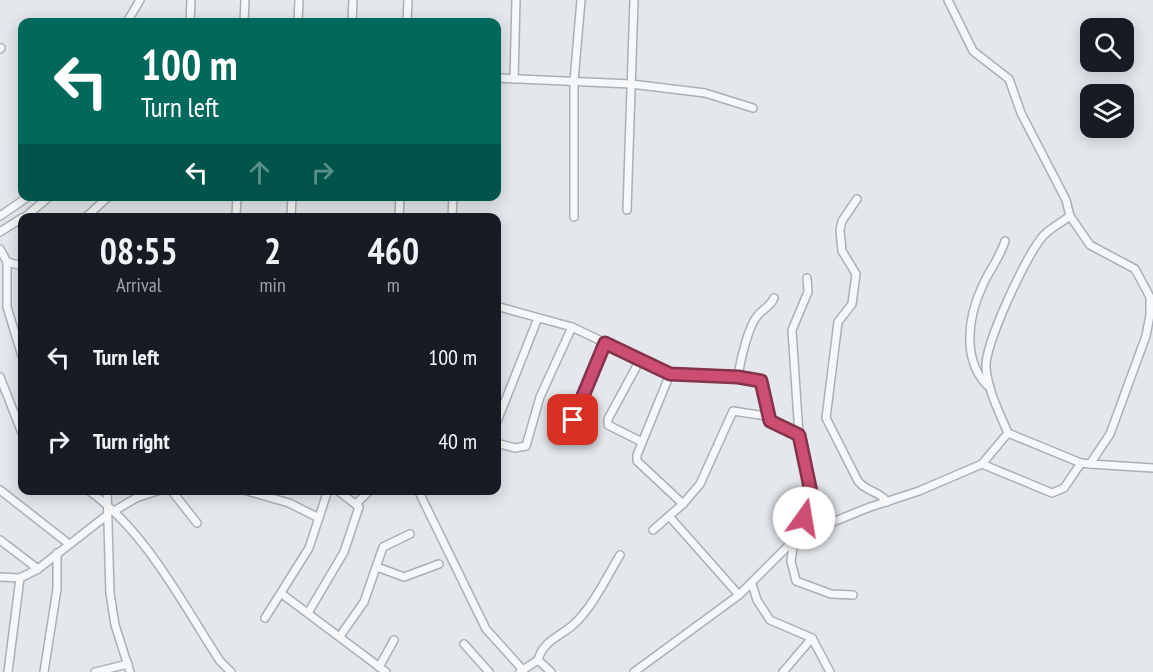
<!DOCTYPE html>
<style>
:root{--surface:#171b24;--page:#20242c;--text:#f1f3f6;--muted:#9ea1a6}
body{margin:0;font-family:"PT Sans Narrow",sans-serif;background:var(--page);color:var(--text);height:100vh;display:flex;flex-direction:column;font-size:22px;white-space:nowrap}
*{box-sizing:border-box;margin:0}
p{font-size:20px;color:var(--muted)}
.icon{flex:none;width:33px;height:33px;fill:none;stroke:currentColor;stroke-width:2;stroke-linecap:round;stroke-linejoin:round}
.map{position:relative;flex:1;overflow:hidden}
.side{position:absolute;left:18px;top:213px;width:483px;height:282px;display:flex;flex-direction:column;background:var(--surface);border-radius:12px;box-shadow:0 3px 15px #0003}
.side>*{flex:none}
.banner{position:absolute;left:18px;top:18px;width:483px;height:183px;border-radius:12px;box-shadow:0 3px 15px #0003;background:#00695c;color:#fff;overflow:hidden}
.buttons{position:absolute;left:1080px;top:18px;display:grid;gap:12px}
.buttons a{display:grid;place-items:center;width:54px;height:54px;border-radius:12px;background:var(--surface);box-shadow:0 3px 15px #0003;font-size:30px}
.pin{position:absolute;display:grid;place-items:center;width:51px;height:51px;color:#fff;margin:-26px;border-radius:12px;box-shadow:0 3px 9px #0006}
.me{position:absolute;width:66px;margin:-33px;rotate:13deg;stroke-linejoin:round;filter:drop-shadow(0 0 4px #0008)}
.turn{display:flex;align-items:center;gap:21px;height:126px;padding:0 24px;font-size:27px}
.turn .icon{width:78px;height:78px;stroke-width:2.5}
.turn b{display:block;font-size:42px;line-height:51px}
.lanes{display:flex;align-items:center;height:57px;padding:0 24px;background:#0003;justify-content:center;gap:30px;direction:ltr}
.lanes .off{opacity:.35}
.eta{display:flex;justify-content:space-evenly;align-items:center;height:102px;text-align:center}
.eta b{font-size:36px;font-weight:600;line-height:42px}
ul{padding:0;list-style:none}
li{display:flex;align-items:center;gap:18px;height:84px;padding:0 24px}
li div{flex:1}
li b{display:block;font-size:22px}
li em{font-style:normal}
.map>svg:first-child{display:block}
</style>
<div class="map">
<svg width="1153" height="672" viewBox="0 0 1153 672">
<rect width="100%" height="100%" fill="#e4e8ec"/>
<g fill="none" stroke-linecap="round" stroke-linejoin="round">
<g stroke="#a9b0b6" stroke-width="10">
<g id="minor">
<path d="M 948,0 L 973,51 L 1009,79 L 1021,113 L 1066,200 L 1070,216 L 1090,245 L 1135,269 L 1150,297 L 1150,315 L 1146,336 L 1110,434 L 1090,464 L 1081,463 L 1008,433 C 999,412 988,390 986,368 C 984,345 1028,251 1044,235 C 1051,228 1062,222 1070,216"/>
<polyline points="127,22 140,0"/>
<polyline points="190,22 191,0"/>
<polyline points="244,22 245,0"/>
<polyline points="298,22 299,0"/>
<polyline points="352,22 353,0"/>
<polyline points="407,22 408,0"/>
<polyline points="0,49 1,48"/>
<polyline points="496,78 631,84 705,93 753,108"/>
<polyline points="514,79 516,0"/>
<path d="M 857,199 L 842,221 L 840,230 L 842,251 L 856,274 L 855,281 L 852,304 L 838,322 L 826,418 L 858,481 C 866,492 880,491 887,502"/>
<polyline points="627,210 634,0"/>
<polyline points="0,216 29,196"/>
<polyline points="236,216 237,196"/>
<polyline points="574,217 574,81 581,0"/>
<polyline points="24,218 50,196"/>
<polyline points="85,218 109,196"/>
<polyline points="291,218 292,196"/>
<polyline points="399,218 400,196"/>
<polyline points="452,218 453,196"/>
<polyline points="0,232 22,218"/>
<polyline points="0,249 7,262 22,266"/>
<polyline points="7,262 7,307 22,356"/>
<polyline points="496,306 572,327 670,374 738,377 761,381 770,421 799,435"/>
<polyline points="640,360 608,419 608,425 642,442"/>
<polyline points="670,374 637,455 637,461 683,504"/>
<polyline points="0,377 22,433"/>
<path d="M 738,377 C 740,362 748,326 758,315 C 764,308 770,307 774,298"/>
<path d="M 990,388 C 962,363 967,319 982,287 C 989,270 1000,258 1005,241"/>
<polyline points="496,424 538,318"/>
<polyline points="565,439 605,343"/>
<polyline points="496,443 515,448 526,446 540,397 572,327"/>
<polyline points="982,464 1052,493 1064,488 1081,463"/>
<polyline points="1090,464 1153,468"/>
<polyline points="0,490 69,544"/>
<path d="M 88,490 C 146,531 182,603 220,661 L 231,672"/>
<polyline points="107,490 110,593 115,625 130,672"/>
<polyline points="171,490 197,523"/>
<polyline points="244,490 289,503 319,518"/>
<polyline points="418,490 486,629 523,670"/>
<polyline points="357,503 370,490"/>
<polyline points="114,511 136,498 160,490"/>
<polyline points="669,516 739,595"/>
<polyline points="653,530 683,504 700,484 733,411 766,416"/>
<polyline points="798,536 811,492 799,435 792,330 808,292 807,278"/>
<polyline points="0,540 38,569"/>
<polyline points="794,540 791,561 796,581 831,594 853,595"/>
<polyline points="377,567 404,577 439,564"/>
<polyline points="0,577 20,578 38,569 106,516"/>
<polyline points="752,584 757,600 770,620 812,638 830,672"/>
<polyline points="282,594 386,672"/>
<polyline points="308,613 344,552 359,507 337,490"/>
<polyline points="265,618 309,548 328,490"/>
<polyline points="340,636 364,602 383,547 410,534"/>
<polyline points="464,644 489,672"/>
<path d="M 538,660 C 543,641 559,637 573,625 C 593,607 606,578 620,555"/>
<polyline points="379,667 394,640"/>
<polyline points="8,672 20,578"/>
<polyline points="44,672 57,589 57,553"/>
<polyline points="95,672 128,664"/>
<polyline points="520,672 538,660 551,672"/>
<polyline points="634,672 739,595 798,536 870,507 919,491 982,464 1008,433"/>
<polyline points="783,672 812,638"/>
</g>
</g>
<use href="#minor" stroke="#f7f8fa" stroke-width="7"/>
</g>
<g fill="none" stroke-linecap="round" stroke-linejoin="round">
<g stroke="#85334a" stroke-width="15">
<polyline id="route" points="573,420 605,343 670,374 738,377 761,381 770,421 799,435 811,492 804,518"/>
</g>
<use href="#route" stroke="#cc4e72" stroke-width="10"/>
</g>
</svg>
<div class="buttons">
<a><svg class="icon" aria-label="search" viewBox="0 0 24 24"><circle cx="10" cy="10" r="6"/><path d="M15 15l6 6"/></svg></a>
<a><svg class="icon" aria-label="layers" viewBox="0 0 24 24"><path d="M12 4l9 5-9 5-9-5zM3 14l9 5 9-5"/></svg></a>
</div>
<div class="pin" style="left:573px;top:420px;background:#d93025"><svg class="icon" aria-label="arrive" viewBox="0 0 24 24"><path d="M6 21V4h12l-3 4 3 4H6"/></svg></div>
<svg class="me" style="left:804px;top:518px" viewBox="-20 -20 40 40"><circle r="19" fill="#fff"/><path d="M0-13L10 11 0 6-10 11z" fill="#cc4e72"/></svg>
<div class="banner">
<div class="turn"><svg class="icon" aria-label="left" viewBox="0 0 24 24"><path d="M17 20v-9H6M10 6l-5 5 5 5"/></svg><div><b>100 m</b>Turn left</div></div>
<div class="lanes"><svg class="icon" aria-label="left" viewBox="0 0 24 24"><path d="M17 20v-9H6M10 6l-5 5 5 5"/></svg><svg class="icon off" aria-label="ahead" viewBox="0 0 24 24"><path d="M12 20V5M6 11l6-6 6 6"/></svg><svg class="icon off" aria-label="right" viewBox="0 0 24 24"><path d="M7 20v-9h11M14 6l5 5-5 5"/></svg></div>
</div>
<section class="side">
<div class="eta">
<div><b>08:55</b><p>Arrival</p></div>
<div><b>2</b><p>min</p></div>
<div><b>460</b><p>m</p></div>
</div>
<ul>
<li><svg class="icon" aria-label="left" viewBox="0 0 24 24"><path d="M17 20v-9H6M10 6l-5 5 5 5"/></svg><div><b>Turn left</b></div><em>100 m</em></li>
<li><svg class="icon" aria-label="right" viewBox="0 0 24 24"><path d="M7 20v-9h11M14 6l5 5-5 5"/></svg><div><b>Turn right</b></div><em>40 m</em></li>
</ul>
</section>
</div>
